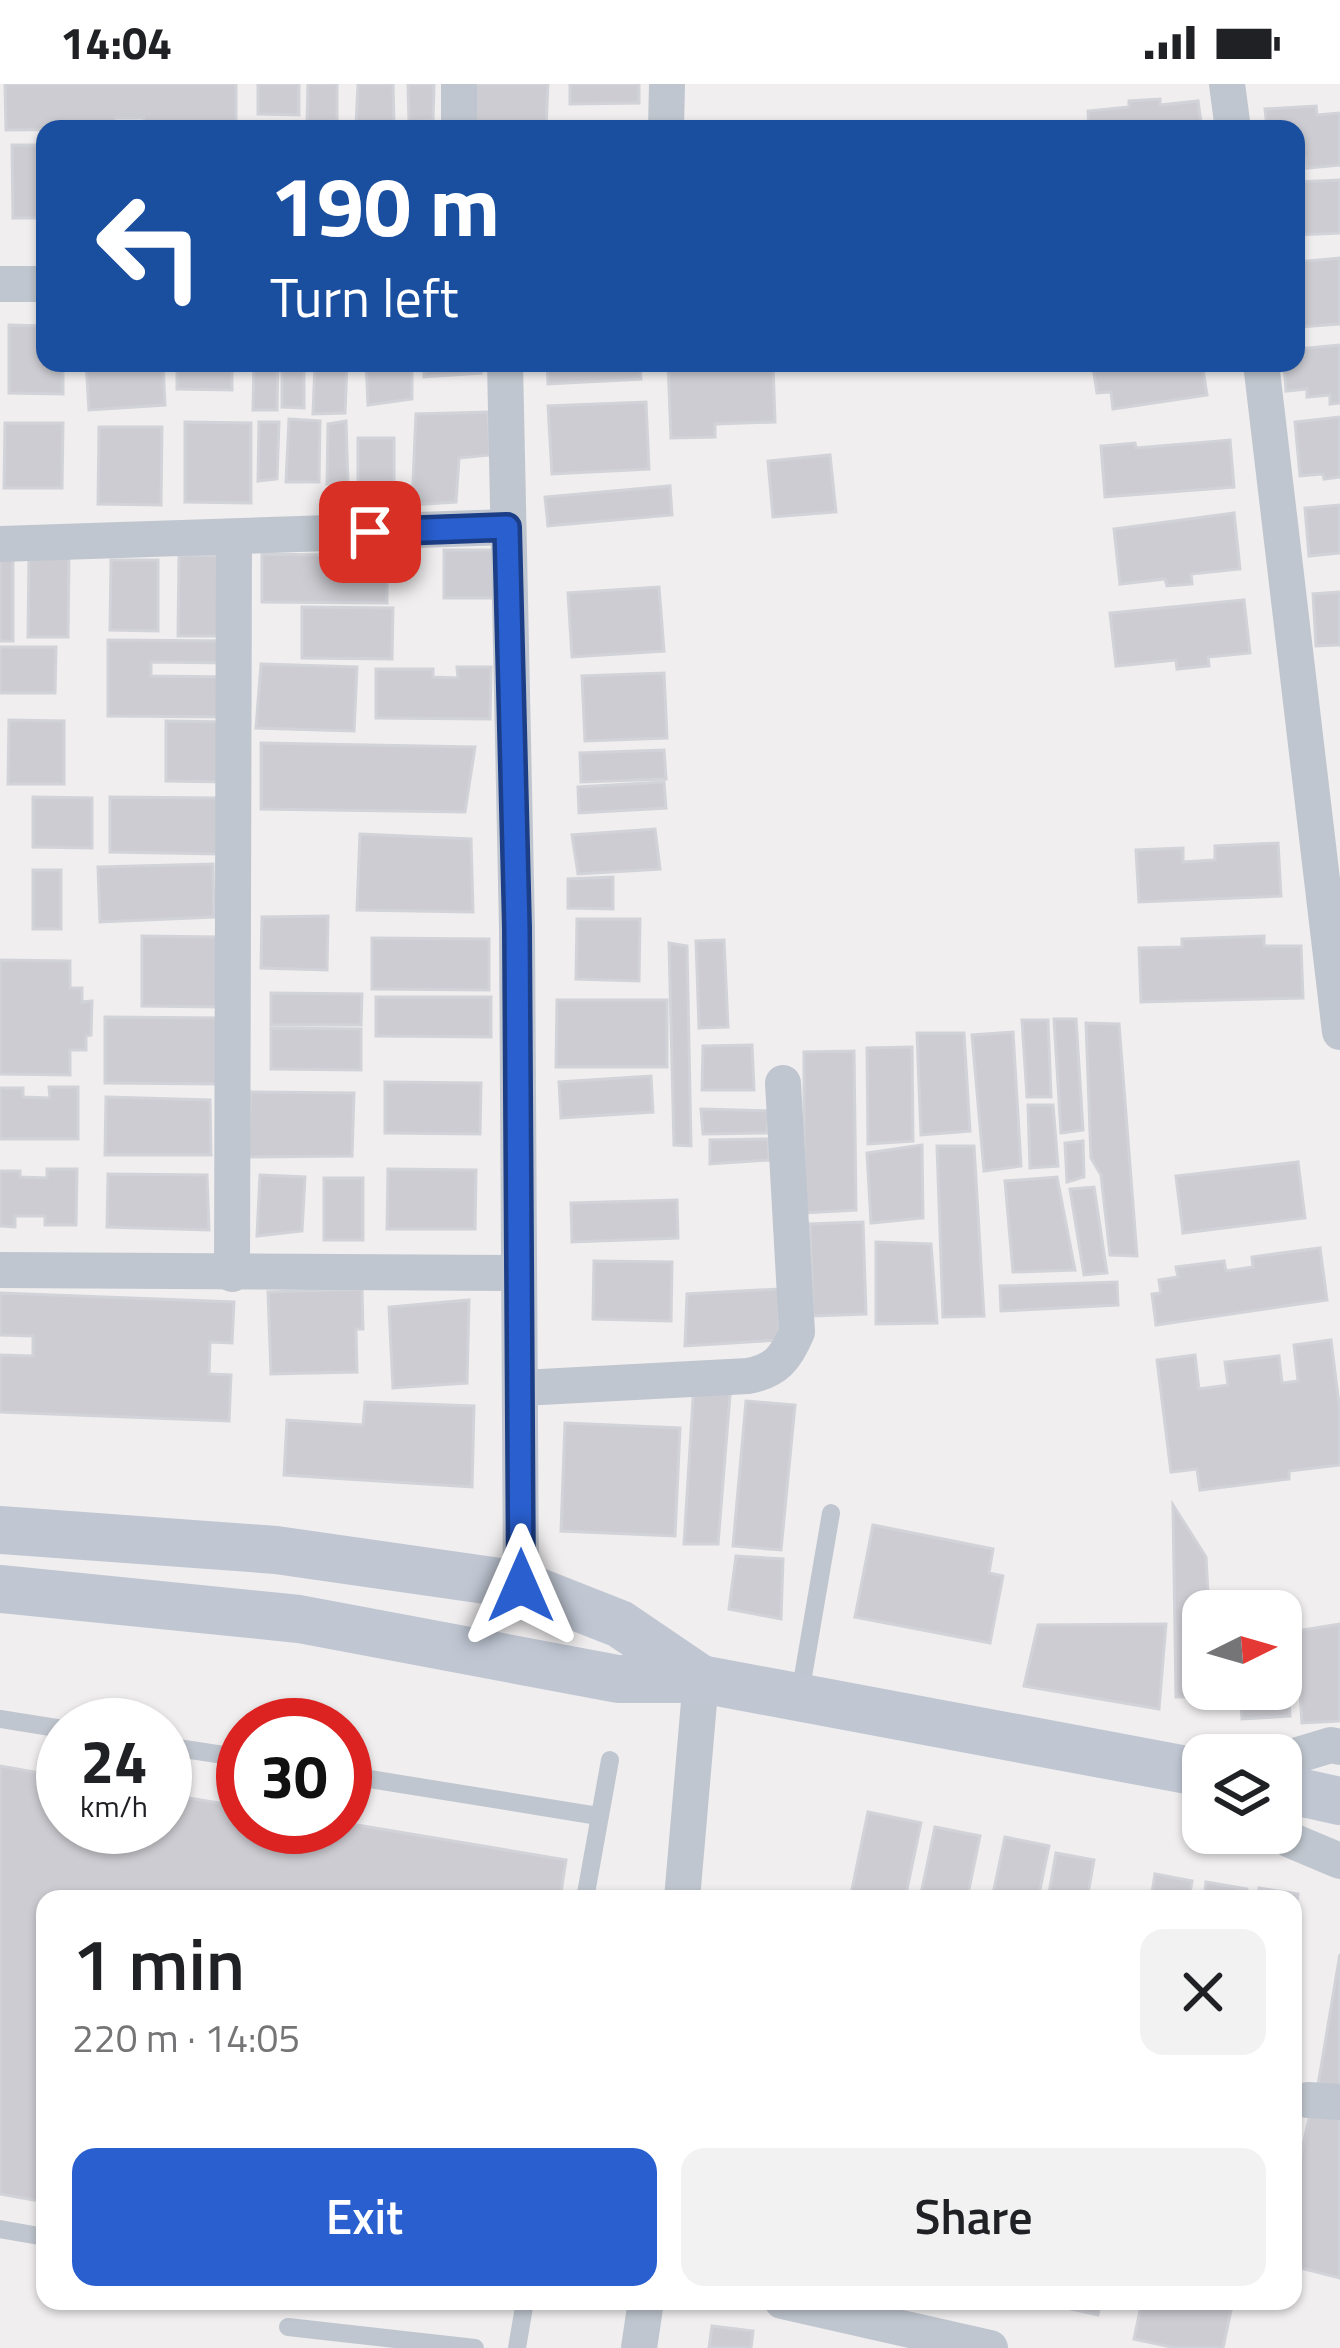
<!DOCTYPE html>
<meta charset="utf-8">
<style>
:root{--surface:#fff;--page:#f2f2f2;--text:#202124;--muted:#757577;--accent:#295fcf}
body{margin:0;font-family:"Titillium Web",sans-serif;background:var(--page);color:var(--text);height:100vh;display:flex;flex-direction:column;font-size:45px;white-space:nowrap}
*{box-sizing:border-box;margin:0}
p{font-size:39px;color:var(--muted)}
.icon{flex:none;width:66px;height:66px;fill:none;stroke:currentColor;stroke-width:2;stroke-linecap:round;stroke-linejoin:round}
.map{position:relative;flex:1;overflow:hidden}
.drawer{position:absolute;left:36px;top:1806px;width:1266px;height:420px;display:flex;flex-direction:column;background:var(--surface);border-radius:24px;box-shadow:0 3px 9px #0004}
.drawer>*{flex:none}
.guide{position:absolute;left:36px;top:36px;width:1269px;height:252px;border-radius:24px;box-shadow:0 3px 9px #0004;background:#1a4fa0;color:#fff;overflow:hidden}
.needle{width:78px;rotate:85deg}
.tools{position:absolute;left:1182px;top:1506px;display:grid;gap:24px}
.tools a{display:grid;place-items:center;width:120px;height:120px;border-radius:24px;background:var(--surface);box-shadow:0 3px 9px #0004;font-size:60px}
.speed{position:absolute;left:36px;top:1614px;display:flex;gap:24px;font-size:60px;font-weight:700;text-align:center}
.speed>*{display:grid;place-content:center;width:156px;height:156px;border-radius:50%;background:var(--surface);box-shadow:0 3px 9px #0004;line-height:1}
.speed small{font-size:30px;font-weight:400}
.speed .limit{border:18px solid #d22;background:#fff;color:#111}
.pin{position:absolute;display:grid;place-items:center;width:102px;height:102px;color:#fff;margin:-51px;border-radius:24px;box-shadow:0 6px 18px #0006}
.me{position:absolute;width:132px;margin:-66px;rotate:0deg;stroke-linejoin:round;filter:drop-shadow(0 0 9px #0008)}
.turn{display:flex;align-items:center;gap:42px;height:252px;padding:0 36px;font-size:54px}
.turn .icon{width:156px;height:156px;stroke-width:2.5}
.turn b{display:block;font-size:84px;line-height:102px}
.round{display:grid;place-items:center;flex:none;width:126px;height:126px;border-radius:24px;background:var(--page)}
.summary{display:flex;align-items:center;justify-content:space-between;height:204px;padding:0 36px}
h1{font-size:72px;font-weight:600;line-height:90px}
.primary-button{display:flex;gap:24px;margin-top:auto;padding:24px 36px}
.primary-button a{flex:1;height:138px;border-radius:24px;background:var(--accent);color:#fff;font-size:48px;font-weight:600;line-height:138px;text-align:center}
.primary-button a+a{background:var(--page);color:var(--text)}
.status{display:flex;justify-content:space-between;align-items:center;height:84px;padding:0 60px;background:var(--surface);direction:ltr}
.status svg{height:33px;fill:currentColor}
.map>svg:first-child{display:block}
</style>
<div class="status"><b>14:04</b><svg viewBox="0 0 49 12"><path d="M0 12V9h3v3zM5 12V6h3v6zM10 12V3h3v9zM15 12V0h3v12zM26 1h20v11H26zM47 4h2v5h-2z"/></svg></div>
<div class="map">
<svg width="1340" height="2264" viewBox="0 0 1340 2264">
<rect width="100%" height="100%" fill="#f0eeee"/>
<g fill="#ccccd2" stroke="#d2d3d9" stroke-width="3">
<polygon points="5,0 236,0 236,45 144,45 144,34 115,34 115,45 6,46"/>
<polygon points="258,0 299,0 299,31 258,30"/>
<polygon points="308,0 337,0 337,37 307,38"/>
<polygon points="358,0 393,0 394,39 356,41"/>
<polygon points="408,0 434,0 433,36 409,38"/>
<polygon points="469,0 548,0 546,45 467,45"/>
<polygon points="570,0 639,0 639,19 570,20"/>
<polygon points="1160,15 1160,21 1198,17 1202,45 1089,45 1088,27 1129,23 1129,17"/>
<polygon points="1316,22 1317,31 1340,29 1340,81 1307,84 1306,74 1296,75 1296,45 1267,45 1265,25"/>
<polygon points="590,38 629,39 629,45 590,45"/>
<polygon points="12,61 45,61 45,134 13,134"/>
<polygon points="1340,96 1340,149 1296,151 1296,98"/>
<polygon points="1340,174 1340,240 1300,243 1296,236 1296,178"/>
<polygon points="9,241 45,242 45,279 63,279 63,310 9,309"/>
<polygon points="1340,261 1340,319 1330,320 1330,311 1307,313 1307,305 1286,307 1284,279 1296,279 1296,265"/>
<polygon points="86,279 163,279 165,321 89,326"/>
<polygon points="177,279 232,279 232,306 177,305"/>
<polygon points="254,279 278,279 277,326 253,326"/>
<polygon points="282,279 304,279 304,324 282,323"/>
<polygon points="315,279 347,279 345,329 313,330"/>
<polygon points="366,279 412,279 412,315 368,321"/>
<polygon points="424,279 480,279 481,289 424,293"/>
<polygon points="547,279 640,279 641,295 548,300"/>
<polygon points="668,279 773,279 775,338 715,340 715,353 671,354"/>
<polygon points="1125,279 1202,279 1207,311 1113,325 1111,308 1097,309 1093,283"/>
<polygon points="646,318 649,385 552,390 548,322"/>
<polygon points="488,328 490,371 459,374 456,418 412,421 416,330"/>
<polygon points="1340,333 1340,393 1324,395 1323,390 1300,392 1295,338"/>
<polygon points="289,335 320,337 319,398 286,398"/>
<polygon points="346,337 348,400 327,400 328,340"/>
<polygon points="185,338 251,339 251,419 185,418"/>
<polygon points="259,338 279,338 277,395 258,397"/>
<polygon points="5,339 63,339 62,404 4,404"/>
<polygon points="99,343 162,343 161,421 98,420"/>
<rect x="358" y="354" width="36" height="59"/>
<polygon points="1230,356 1234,403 1105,413 1101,362 1135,359 1136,364"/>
<polygon points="830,371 836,428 773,433 768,377"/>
<polygon points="670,402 672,431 548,442 545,413"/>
<polygon points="1340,421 1340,469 1309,472 1305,424"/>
<polygon points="1234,429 1240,485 1191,490 1192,500 1167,502 1165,495 1120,500 1114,445"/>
<polygon points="444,466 496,466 495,514 444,514"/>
<polygon points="262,470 387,472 387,519 262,518"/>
<polygon points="0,471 13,472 13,557 0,557"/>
<polygon points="29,471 69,471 68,553 28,553"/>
<polygon points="179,471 223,472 222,552 178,552"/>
<polygon points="111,476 158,476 158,547 110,546"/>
<polygon points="659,503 664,567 572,573 568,509"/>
<polygon points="1340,508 1340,561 1316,562 1313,510"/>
<polygon points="1244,516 1250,569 1208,573 1209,582 1177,585 1176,576 1116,582 1110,529"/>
<polygon points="302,523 393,524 392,575 302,574"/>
<polygon points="108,556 232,557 231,579 151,578 151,592 233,593 232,633 108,632"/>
<polygon points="0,563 56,563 55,609 0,609"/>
<polygon points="261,580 357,583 354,647 256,644"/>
<polygon points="457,583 491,583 490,635 376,634 376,585 433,585 433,593 458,594"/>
<polygon points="664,589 667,654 585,657 582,592"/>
<polygon points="9,636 64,637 64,700 8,700"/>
<polygon points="166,637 228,638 227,698 166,697"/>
<polygon points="261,659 475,663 465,728 261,725"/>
<polygon points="664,666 666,695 581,698 580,669"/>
<polygon points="664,698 666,724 579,729 578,703"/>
<polygon points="33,713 92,714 92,764 33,763"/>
<polygon points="110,713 217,714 217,770 110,768"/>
<polygon points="655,745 660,785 578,790 572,751"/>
<polygon points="360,750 471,755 473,828 357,826"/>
<polygon points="1278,759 1281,812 1139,818 1136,766 1183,764 1183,778 1215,776 1215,762"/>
<polygon points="213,780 214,833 100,838 98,783"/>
<rect x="33" y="786" width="28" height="59"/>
<polygon points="613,793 613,825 568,824 568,795"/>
<polygon points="328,832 327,886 261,884 262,833"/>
<polygon points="577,835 640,835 639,897 576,895"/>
<polygon points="142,852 220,853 219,923 142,922"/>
<polygon points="1264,852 1264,862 1301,862 1303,914 1141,918 1139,864 1182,863 1182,855"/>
<polygon points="372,854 489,855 489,906 372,905"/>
<polygon points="724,856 728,943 699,944 696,857"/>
<polygon points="669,859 687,862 691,1062 674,1061"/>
<polygon points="0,876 70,877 70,904 82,904 82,918 92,917 91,951 86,952 86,966 70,966 70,991 0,990"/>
<polygon points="271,909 362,910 361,941 271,941"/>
<polygon points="376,913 491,913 491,953 376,952"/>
<polygon points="557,916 667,916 667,983 556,983"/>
<polygon points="105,933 218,934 218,1000 105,999"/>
<polygon points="1054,935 1076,935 1083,1046 1061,1049"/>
<polygon points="1022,936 1048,936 1051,1013 1027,1013"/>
<polygon points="1086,939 1119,940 1137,1172 1110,1171 1101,1091 1091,1074"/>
<polygon points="271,944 361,945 361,986 271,985"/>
<polygon points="1013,948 1021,1082 984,1087 972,951"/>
<polygon points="917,949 964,949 970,1047 921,1051"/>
<polygon points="752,961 754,1006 702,1006 703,962"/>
<polygon points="912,963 913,1057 868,1060 867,964"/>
<polygon points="854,967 856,1126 804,1129 804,968"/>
<polygon points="651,992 653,1028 561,1034 559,998"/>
<polygon points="385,998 481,999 480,1050 385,1049"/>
<polygon points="49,1003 78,1003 78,1055 0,1055 0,1004 23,1004 23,1013 50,1014"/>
<polygon points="251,1008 354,1009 352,1072 247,1073"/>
<polygon points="106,1013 210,1016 211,1071 105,1071"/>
<polygon points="1028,1021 1053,1021 1058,1082 1030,1084"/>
<polygon points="701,1025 769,1027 767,1049 703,1050"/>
<polygon points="768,1055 769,1076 710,1080 710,1056"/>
<polygon points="1083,1057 1084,1093 1067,1098 1065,1059"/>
<polygon points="922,1061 923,1134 871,1139 867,1069"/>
<polygon points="937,1062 974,1062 984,1232 943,1233"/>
<polygon points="1298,1078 1305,1134 1183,1149 1176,1092"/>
<polygon points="47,1085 77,1085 76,1141 45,1141 45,1132 15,1132 15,1143 0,1142 0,1087 20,1087 20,1093 47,1094"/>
<polygon points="388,1085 476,1086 475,1145 387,1145"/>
<polygon points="108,1090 207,1091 209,1146 107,1143"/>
<polygon points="260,1091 305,1093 302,1147 257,1152"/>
<polygon points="1057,1093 1075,1186 1013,1188 1005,1097"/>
<rect x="324" y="1094" width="39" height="62"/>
<polygon points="1094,1103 1107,1189 1084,1191 1070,1105"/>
<polygon points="677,1116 678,1154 572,1158 571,1119"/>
<polygon points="863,1138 866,1230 813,1232 810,1140"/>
<polygon points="876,1158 931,1160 937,1239 876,1240"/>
<polygon points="1320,1164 1327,1216 1156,1241 1152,1210 1161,1209 1159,1196 1178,1193 1176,1183 1224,1177 1226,1187 1253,1183 1252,1173"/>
<polygon points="594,1177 672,1178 671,1237 593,1235"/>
<polygon points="1117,1198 1118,1221 1001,1227 1000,1202"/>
<polygon points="362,1205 363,1245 356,1245 357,1288 271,1290 268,1208"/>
<polygon points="779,1205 779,1256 685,1262 687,1210"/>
<polygon points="0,1209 234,1218 232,1259 210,1258 209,1290 231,1291 229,1337 0,1328 0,1271 33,1272 33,1252 0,1251"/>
<polygon points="469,1216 467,1299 393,1304 389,1223"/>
<polygon points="1331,1256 1340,1328 1340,1381 1289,1387 1289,1395 1200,1406 1197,1385 1171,1388 1157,1276 1195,1271 1199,1305 1228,1301 1225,1278 1279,1272 1282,1299 1298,1297 1294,1261"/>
<polygon points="694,1299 731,1299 718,1460 684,1460"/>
<polygon points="746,1317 795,1321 781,1466 733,1462"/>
<polygon points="365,1318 474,1322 472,1403 284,1391 287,1336 363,1341"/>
<polygon points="565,1339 680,1344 675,1452 561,1447"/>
<polygon points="1173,1421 1206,1473 1209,1527 1203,1527 1203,1605 1213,1605 1214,1613 1176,1613"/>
<polygon points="873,1441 993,1465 989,1489 1003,1492 990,1559 855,1533"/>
<polygon points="736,1472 783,1475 781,1535 729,1525"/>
<polygon points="1166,1540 1159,1625 1024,1602 1038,1541"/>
<polygon points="1340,1540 1340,1637 1302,1639 1296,1547"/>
<polygon points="1285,1547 1290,1632 1242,1635 1240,1605 1281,1605 1281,1548"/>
<polygon points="0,1682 63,1693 63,1743 165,1743 165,1710 243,1723 243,1743 345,1743 345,1739 566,1776 560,1815 45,1815 45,2118 0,2110"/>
<polygon points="868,1728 921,1739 905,1815 850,1815"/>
<polygon points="935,1743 980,1752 967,1815 920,1815"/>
<polygon points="1005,1753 1049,1762 1038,1815 992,1815"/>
<polygon points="1056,1769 1094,1776 1087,1815 1048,1815"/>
<polygon points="1155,1790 1192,1797 1189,1815 1151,1815"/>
<polygon points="1206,1798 1247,1805 1246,1815 1204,1815"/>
<polygon points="1259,1804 1298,1810 1293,1842 1293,1815 1258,1815"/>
<polygon points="1340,1870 1340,2017 1316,2013"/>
<polygon points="1312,2020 1340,2022 1340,2194 1293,2182 1293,2108"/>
<polygon points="1035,2217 1101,2217 1098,2231"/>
<polygon points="1142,2217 1233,2217 1223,2264 1176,2264 1134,2255"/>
<polygon points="712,2242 753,2247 751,2264 709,2264"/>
</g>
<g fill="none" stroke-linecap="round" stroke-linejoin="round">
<g stroke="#c0c6cf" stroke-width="18">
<polyline points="800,1610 831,1429"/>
<polyline points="0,1635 63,1645"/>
<polyline points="165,1662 243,1674"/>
<polyline points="345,1691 598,1732"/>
<polyline points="585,1815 610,1676"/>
<polyline points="0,2145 45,2153"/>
<polyline points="288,2243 475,2264"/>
<polyline points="517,2264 525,2217"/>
</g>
<g stroke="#c0c6cf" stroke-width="36">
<polyline points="1227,0 1233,45"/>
<polyline points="459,45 459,0"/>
<polyline points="666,45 667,0"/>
<polyline points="0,200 45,200"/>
<polyline points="505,279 517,845 521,1501"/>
<polyline points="1261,279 1340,948"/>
<polyline points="0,460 507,443"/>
<polyline points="0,1186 516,1189"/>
<polyline points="232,1190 234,454"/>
<path d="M 522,1304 L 748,1292 C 776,1287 786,1274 797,1248 L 783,999"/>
<polyline points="1281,1676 1331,1661 1340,1663"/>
<polyline points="1281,1748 1290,1756 1340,1777"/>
<polyline points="682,1815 701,1595"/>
<polyline points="1308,2016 1340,2018"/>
<polyline points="782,2217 990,2264"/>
<polyline points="639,2264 646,2217"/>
</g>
<g stroke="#c0c7d3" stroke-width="48">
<polyline points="0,1446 276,1466 521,1501 620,1540 701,1595"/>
<polyline points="0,1505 299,1535 618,1595 701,1595 1203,1689"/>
<polyline points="1281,1704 1340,1717"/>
</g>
</g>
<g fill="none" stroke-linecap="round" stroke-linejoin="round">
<g stroke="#1b3e87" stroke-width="30">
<polyline id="route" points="370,448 507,443 517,844 521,1502"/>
</g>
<use href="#route" stroke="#295fcf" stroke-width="21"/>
</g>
</svg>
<div class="tools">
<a><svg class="needle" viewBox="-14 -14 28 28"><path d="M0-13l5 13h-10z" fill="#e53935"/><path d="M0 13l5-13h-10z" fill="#757577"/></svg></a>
<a><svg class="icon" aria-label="layers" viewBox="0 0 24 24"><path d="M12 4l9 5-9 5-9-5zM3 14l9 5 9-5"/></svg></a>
</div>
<div class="speed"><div>24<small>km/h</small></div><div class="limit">30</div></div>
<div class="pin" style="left:370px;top:448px;background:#d93025"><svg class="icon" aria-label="arrive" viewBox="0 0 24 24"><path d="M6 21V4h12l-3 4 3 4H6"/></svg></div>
<svg class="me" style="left:521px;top:1502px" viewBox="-20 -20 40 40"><path d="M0-17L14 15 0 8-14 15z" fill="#295fcf" stroke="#fff" stroke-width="4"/></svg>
<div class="guide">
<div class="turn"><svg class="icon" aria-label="left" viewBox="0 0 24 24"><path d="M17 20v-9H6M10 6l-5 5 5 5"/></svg><div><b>190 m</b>Turn left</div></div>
</div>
<section class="drawer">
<div class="summary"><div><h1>1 min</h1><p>220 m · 14:05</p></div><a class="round"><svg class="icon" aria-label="close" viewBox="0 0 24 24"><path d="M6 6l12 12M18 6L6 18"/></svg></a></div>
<div class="primary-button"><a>Exit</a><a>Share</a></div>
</section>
</div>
